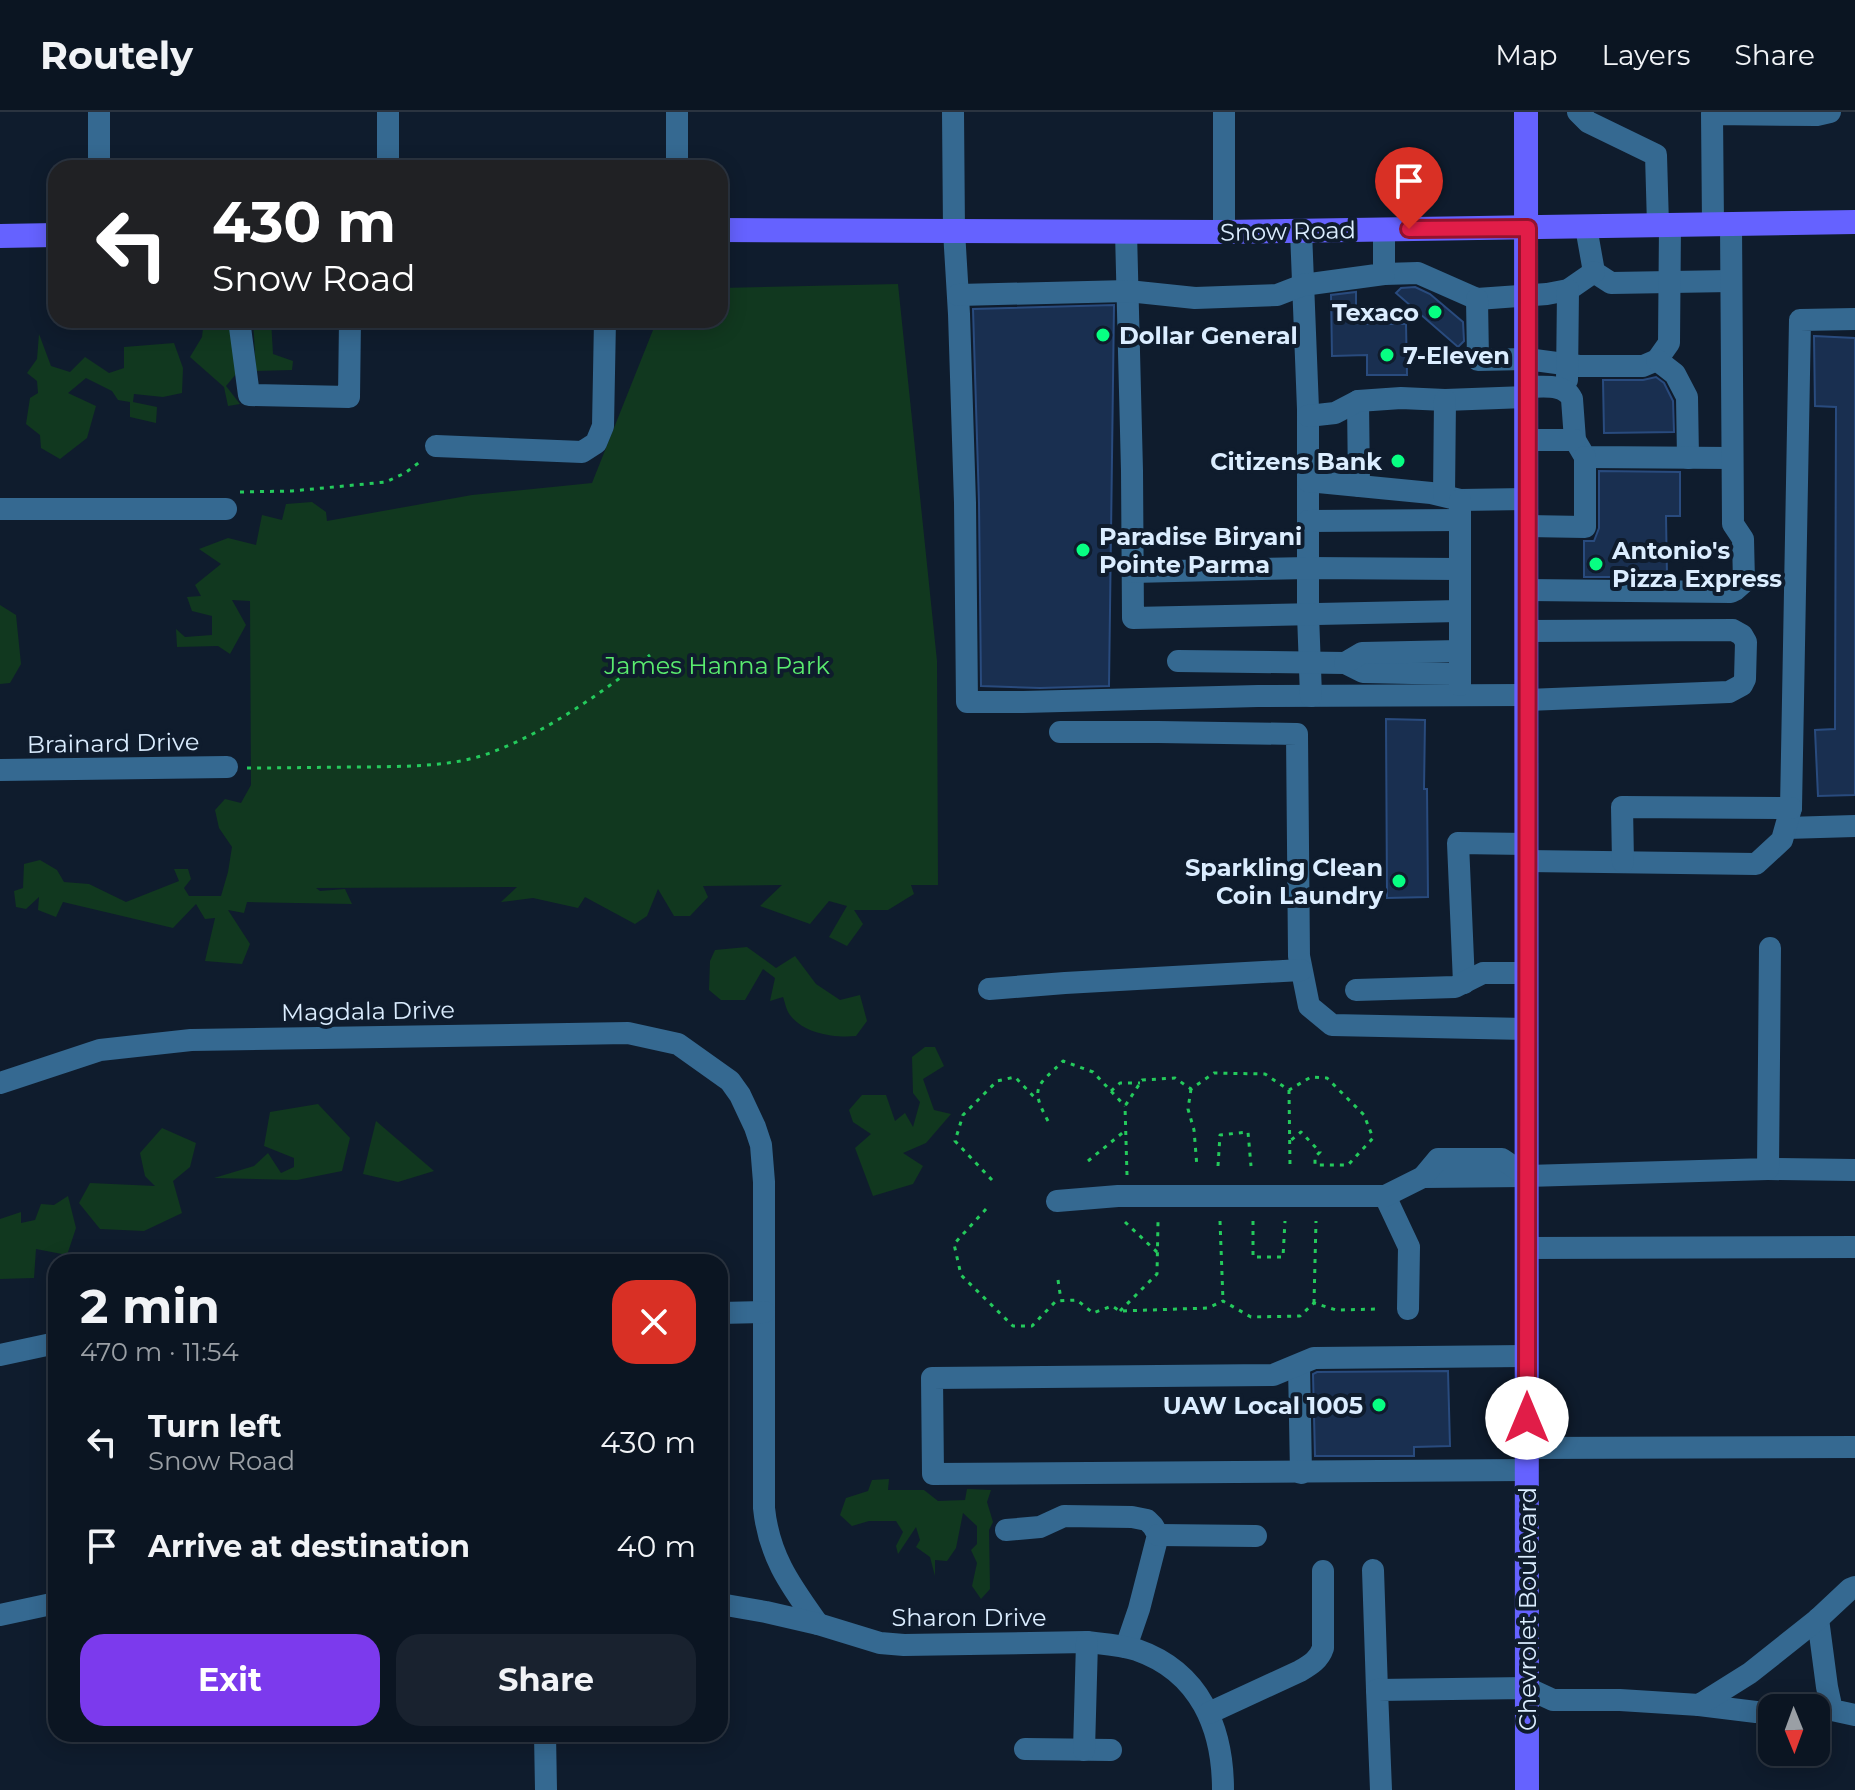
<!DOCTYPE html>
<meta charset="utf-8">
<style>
:root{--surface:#0b1522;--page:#19222f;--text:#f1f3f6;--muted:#9a9fa5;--line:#2b3440;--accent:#7c3aed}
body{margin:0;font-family:Montserrat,sans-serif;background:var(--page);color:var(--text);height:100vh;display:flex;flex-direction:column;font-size:30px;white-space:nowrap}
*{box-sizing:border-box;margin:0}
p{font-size:26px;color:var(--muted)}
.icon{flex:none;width:44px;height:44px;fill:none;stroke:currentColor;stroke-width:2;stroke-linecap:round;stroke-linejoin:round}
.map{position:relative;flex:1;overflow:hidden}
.drawer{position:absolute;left:48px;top:1142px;width:680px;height:488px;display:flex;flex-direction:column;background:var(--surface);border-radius:24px;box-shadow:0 4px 20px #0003,0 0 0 2px var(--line)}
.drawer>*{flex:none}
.banner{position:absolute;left:48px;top:48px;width:680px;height:168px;border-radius:24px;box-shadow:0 4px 20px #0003,0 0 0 2px var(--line);background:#202124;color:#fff;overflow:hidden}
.needle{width:52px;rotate:179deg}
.controls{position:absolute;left:1758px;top:1582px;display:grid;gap:16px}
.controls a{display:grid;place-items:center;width:72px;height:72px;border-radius:16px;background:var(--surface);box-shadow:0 4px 20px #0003,0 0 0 2px var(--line);font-size:40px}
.pin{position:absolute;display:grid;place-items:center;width:68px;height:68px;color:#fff;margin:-82px -34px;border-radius:50% 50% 50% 0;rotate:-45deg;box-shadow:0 0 8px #0007}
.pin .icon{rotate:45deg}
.me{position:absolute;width:88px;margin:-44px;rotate:0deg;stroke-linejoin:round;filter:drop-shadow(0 0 6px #0008)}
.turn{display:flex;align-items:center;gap:28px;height:168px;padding:0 32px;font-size:36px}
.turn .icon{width:104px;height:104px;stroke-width:2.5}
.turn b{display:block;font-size:56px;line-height:68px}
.round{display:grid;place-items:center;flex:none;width:84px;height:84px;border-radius:24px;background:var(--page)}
.overview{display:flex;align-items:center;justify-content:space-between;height:136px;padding:0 32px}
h1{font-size:48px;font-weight:700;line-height:60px}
.cta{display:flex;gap:16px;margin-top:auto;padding:16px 32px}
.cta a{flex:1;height:92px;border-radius:24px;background:var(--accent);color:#fff;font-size:32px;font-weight:700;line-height:92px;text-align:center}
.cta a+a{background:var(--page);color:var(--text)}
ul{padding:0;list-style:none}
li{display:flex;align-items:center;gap:24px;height:104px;padding:0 32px}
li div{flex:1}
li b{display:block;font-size:30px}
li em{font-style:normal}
header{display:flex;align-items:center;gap:48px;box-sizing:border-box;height:112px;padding:0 40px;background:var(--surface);border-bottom:2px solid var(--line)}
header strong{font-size:38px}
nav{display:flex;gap:44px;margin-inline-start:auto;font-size:28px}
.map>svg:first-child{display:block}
</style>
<header>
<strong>Routely</strong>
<nav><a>Map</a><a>Layers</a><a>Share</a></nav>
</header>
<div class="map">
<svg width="1855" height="1678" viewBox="0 0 1855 1678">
<rect width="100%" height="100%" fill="#0f1c2d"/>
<g fill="#11381f">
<polygon points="898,172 937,549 938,773 911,773 914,782 888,798 854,798 863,812 847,834 829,825 847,794 829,789 810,812 760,794 782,773 703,774 708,785 690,804 674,804 658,777 647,804 635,812 585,785 578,796 533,786 501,790 517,775 316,776 320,779 345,777 352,792 247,790 244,801 228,798 250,832 242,852 205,849 215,806 205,807 196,792 173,816 63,790 56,805 38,798 39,785 26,797 16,795 14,779 23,776 24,752 40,748 57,758 64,770 89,772 126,790 179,769 174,757 188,757 191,767 184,776 189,784 221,784 228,760 232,735 219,716 215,698 225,687 241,691 251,673 250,489 232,488 246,513 230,542 218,534 177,535 176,517 185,525 212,523 212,504 192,499 187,485 201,484 195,473 221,452 199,437 228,426 256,433 262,403 282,408 286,392 312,390 326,400 327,409 472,383 592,371 657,208 720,208 720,176"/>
<polygon points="204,208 227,208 227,211 246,219 241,256 226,274 240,292 228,294 224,275 190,245 202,225"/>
<polygon points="253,208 271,208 273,242 293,249 292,258 256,259"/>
<polygon points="39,222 51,254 70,260 85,245 109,261 124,256 124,235 174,231 183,256 182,281 163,285 134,282 133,290 157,295 156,311 130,305 130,290 118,288 112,279 86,266 68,281 96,294 87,326 60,347 41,336 40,323 26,312 30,286 38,281 37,269 27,261 37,247"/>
<polygon points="0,493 16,503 21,552 10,571 0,572"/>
<path d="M 747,835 L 776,856 L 795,844 L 816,872 L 840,888 L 860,883 L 867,909 L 856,924 C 835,926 804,922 790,903 C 786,898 785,890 783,885 L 770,889 L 775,866 L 763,857 L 745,888 L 721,888 L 709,878 L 710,849 L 715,838 Z"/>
<polygon points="925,935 935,935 944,954 923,967 934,998 951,1002 926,1031 903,1041 923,1054 913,1072 873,1084 855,1036 871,1022 853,1010 849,998 862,983 886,983 895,1009 905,1001 913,1015 920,990 913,981 912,945"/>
<polygon points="318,992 350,1026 342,1059 297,1068 214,1066 254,1054 268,1041 281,1061 294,1055 294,1046 264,1034 270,1000"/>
<polygon points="376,1009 434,1059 398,1070 363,1062"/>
<polygon points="162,1016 196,1031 190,1055 173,1069 182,1101 144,1119 100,1117 79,1091 90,1071 155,1074 145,1064 140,1041"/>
<polygon points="68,1084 76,1116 67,1143 36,1137 34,1166 0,1167 0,1107 21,1100 21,1111 35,1108 41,1092 54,1093"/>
<polygon points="889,1367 888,1378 924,1378 938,1389 965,1388 967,1377 991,1378 987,1390 993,1410 989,1418 990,1477 981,1487 972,1474 977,1451 971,1438 977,1432 977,1414 963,1401 956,1436 947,1449 935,1448 935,1464 930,1445 916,1435 920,1428 916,1415 898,1442 896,1434 903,1420 896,1409 869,1409 852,1414 840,1403 846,1386 868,1379 872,1368"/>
</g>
<g fill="#192f50" stroke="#294b7e" stroke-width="2">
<polygon points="1415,175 1430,182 1463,210 1464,229 1458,235 1396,181 1401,176"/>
<polygon points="1356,180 1356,212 1406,212 1407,263 1367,263 1367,243 1332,244 1331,183"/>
<polygon points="1114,193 1109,574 1040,576 981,574 979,391 973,197"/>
<polygon points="1814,224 1855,226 1855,683 1818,684 1815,618 1835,617 1836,295 1815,294"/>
<polygon points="1656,265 1664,271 1673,289 1674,320 1604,321 1603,268 1643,268"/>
<polygon points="1599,359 1680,360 1680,404 1666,404 1667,465 1584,465 1584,429 1594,429 1599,416"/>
<polygon points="1386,607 1425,608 1424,677 1427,677 1428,785 1387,786"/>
<polygon points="1448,1259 1450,1334 1414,1335 1414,1344 1315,1344 1313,1262 1317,1260"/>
</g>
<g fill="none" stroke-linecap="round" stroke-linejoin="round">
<g stroke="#24ca5c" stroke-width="3" stroke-dasharray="4 6" stroke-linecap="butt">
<polyline points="240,380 292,379 386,370 405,361 421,349"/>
<path d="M 247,656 C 288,656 328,655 369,655 C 411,654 456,655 495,639 C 550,618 604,579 650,543"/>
<polyline points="1191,977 1188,997 1194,1018 1197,1055"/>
<polyline points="1289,978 1290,1053"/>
<polyline points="1111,979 1120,971 1140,971"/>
<path d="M 1048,1009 C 1029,974 1038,974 1063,949 L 1093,960 L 1125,994"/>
<polyline points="1088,1049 1126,1018"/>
<polyline points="1218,1054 1220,1023 1248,1020 1251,1054"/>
<polyline points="1127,1063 1125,994 1142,968 1175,966 1191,977 1214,961 1265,962 1289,978 1311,965 1327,966 1364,1003 1373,1026 1348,1053 1315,1053 1315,1045 1320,1040 1301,1020 1290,1029"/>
<polyline points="992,1068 955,1029 963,1003 997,969 1015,965 1037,988"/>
<polyline points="986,1097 954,1132 961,1163 1013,1214 1032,1214 1056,1189 1077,1188 1093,1201 1112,1194 1120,1199 1208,1196 1223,1189 1251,1205 1300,1204 1314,1191 1336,1198 1380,1197"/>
<polyline points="1220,1109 1223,1189"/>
<polyline points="1253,1109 1253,1145 1283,1145 1285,1109"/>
<polyline points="1125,1110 1158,1141"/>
<polyline points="1058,1168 1061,1188"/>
<polyline points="1314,1191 1316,1109"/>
<polyline points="1120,1199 1157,1162 1158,1110"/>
</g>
<g stroke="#356991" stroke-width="22">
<polyline points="99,0 99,56"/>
<polyline points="388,0 388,56"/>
<polyline points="677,0 677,56"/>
<polyline points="953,0 954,119 959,202 965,391 967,590 1023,590 1258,584 1527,583"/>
<polyline points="1224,0 1224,120"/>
<polyline points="1578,0 1588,10 1656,43 1658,113"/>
<polyline points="1713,113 1712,2 1817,3 1830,0"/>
<polyline points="1586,115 1594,160 1611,171 1731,169"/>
<polyline points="1301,119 1308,297 1308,502 1311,584"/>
<polyline points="1126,120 1132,359 1133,506 1459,499"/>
<polyline points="1384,162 1418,161 1477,187 1547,182 1568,178 1594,160"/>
<polyline points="958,183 1128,179 1195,186 1277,183 1303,173 1384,162 1384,118"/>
<polyline points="1477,187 1478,248 1527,247 1579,254 1643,254 1657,248 1669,231 1670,113"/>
<polyline points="239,208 249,283 349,285 350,208"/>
<polyline points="1657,248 1675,262 1687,285 1688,346"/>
<polyline points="1567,268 1568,178"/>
<path d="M 1527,275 C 1543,275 1565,271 1572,287 L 1575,328 L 1585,345 L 1732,346"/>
<polyline points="1358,289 1359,374"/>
<polyline points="1308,304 1335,301 1358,289 1401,286 1445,288 1527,285"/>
<polyline points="1527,328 1575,328"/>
<polyline points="436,334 582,340 596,331 603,314 605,208"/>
<polyline points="1308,369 1431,381 1460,388 1527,387"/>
<polyline points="1444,383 1445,288"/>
<polyline points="0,397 226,397"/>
<polyline points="1308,409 1460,408"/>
<polyline points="1527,414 1585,415 1585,345"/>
<polyline points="1132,460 1308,456 1460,457"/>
<polyline points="1527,478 1731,480 1735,478 1744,470 1743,427 1733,412 1731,112"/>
<polyline points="1527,519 1733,518 1742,523 1746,530 1745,567 1742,573 1729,580 1527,588"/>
<polyline points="1178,549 1345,551 1363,560 1460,562"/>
<polyline points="1345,551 1362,541 1459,539"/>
<polyline points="1460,573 1460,388"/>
<polyline points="1060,620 1158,620 1297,622 1299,844 1309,894 1332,913 1527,917"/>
<polyline points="0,658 227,655"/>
<polyline points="1786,716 1855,714"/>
<polyline points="1527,749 1756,752 1782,728 1791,696 1800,208 1855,207"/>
<polyline points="1623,750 1622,695 1791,696"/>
<polyline points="1464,871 1458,731 1527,732"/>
<polyline points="989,877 1065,871 1301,858"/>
<polyline points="1356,878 1455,875 1483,861 1527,861"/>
<path d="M 0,971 L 100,938 L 191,928 L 628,921 L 678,932 L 730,969 L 740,983 L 755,1015 L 761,1033 L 764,1070 L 764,1396 C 769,1445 791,1474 818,1512"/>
<polyline points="1768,1057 1855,1058"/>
<polyline points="1423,1065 1527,1064 1768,1057 1770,836"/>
<polyline points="1385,1084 1409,1135 1408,1197"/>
<polyline points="1057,1089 1118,1084 1385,1084 1423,1065 1438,1047 1502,1047 1527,1064"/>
<polyline points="1527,1136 1855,1135"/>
<polyline points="720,1201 764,1200"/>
<polyline points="0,1243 56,1231"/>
<polyline points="1299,1253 1301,1361"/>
<polyline points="1527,1336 1855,1335"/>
<polyline points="1527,1358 933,1362 932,1266 1273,1263 1314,1246 1527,1244"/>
<polyline points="1006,1418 1040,1415 1064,1404 1132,1405 1147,1408 1153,1414 1158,1423 1139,1497 1126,1535"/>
<polyline points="1158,1423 1256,1424"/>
<polyline points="1373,1458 1377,1578"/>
<path d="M 720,1492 L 766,1500 L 818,1512 L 880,1531 L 904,1533 L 1087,1530 C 1104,1532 1121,1533 1137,1538 C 1200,1560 1223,1616 1223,1678"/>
<polyline points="0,1503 56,1491"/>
<polyline points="1818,1507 1827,1575 1832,1598 1855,1603"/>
<polyline points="1699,1593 1756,1600 1772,1600"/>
<path d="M 1209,1601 L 1300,1559 C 1310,1553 1319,1548 1323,1536 L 1323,1459"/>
<polyline points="545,1622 546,1678"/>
<polyline points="1025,1637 1111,1638"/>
<polyline points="1084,1638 1087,1530"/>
<polyline points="1381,1678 1377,1578 1527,1576 1553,1588 1620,1588 1699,1593 1750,1561 1818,1507 1850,1477 1855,1475"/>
</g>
<g stroke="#6562ff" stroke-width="24">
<polyline points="1526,0 1527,1678"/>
<polyline points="720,118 1224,120 1855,110"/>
<polyline points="0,124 56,123"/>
</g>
</g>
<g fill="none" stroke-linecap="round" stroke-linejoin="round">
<g stroke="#92132f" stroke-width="20">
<polyline id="route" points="1409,117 1528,116 1527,1306"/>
</g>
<use href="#route" stroke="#e11d48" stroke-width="14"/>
</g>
<g fill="#07ff82" stroke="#0f1c2d" stroke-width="3">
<circle cx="1435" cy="200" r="8"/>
<circle cx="1103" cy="223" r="8"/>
<circle cx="1387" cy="243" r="8"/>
<circle cx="1398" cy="349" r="8"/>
<circle cx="1083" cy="438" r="8"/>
<circle cx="1596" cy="452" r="8"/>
<circle cx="1399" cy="769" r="8"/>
<circle cx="1379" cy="1293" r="8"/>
</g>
<g text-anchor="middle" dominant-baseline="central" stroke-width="8" stroke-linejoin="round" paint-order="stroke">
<g font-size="24" fill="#dbedff" stroke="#0f1c2d">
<text transform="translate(1288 119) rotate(-1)">Snow Road</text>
<text transform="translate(113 631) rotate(-1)">Brainard Drive</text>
<text transform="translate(368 899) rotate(-1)">Magdala Drive</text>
<text transform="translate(1527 1497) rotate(-90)">Chevrolet Boulevard</text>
<text x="969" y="1505">Sharon Drive</text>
</g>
<g font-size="24" font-weight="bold" fill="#dbedff" stroke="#0f1c2d" text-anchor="end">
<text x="1419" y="200">Texaco</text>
<text x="1119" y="223" text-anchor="start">Dollar General</text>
<text x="1403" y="243" text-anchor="start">7-Eleven</text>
<text x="1382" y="349">Citizens Bank</text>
<text x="1099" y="424" text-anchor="start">Paradise Biryani<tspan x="1099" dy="28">Pointe Parma</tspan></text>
<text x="1612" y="438" text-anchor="start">Antonio's<tspan x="1612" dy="28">Pizza Express</tspan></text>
<text x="1383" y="755">Sparkling Clean<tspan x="1383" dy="28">Coin Laundry</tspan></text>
<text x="1363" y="1293">UAW Local 1005</text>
</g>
<g font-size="24" fill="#5aec6f" stroke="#0f1c2d">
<text x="717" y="553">James Hanna Park</text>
</g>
</g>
</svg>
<div class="controls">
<a><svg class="needle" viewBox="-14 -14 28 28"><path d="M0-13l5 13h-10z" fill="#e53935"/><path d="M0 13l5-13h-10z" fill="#9a9fa5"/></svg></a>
</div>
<div class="pin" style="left:1409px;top:117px;background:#d93025"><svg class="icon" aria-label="arrive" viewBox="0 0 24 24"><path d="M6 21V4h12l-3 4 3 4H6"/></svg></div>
<svg class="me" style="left:1527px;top:1306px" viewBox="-20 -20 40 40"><circle r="19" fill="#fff"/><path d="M0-13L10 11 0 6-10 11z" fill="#e11d48"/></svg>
<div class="banner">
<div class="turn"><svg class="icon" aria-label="left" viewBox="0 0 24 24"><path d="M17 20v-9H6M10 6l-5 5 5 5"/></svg><div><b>430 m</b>Snow Road</div></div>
</div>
<section class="drawer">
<div class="overview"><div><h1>2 min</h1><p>470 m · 11:54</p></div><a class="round" style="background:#d93025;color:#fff"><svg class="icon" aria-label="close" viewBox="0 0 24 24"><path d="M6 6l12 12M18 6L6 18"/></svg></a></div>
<ul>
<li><svg class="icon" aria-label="left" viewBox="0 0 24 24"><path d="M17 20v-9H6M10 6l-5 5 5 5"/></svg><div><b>Turn left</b><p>Snow Road</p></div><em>430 m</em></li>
<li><svg class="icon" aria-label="arrive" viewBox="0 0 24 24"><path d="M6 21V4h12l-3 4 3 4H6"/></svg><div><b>Arrive at destination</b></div><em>40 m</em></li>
</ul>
<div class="cta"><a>Exit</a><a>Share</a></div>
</section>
</div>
